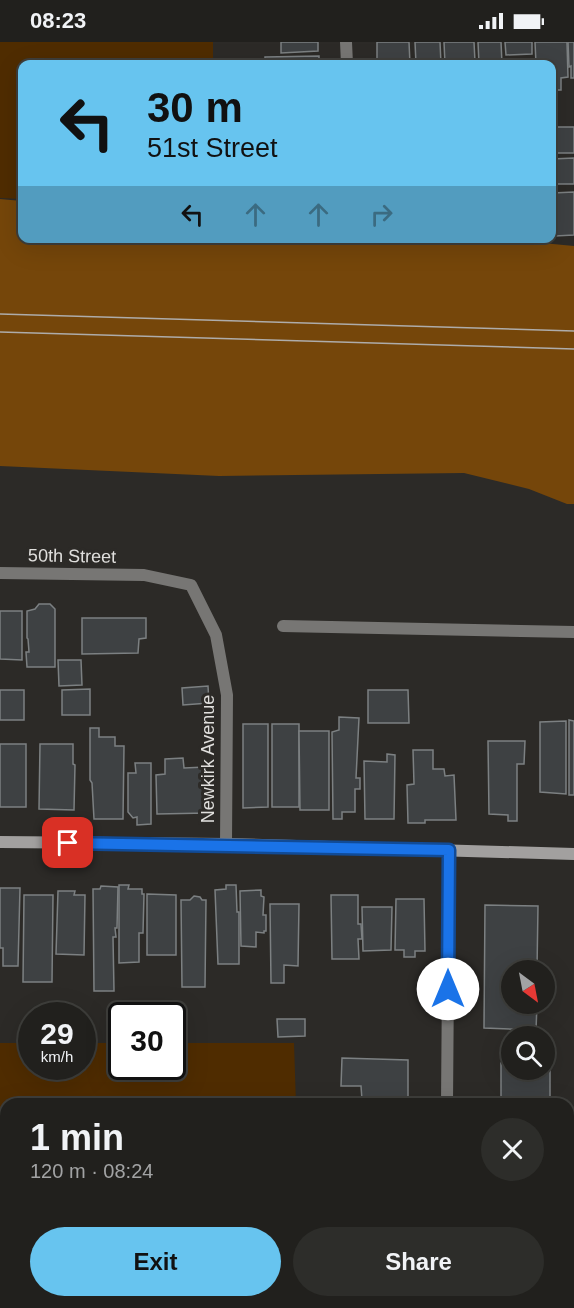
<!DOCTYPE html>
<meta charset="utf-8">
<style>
:root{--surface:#21201d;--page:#2d2d2a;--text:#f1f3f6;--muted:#a2a3a4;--line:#3e3e3b;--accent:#67c4ef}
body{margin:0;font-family:Arial,sans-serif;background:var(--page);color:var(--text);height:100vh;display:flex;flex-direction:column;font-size:22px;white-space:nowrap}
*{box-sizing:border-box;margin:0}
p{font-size:20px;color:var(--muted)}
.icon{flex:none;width:33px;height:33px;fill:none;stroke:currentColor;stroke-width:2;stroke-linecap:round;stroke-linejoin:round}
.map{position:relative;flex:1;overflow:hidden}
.details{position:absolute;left:0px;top:1056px;width:574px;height:210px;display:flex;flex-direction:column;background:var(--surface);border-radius:18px 18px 0 0;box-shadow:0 6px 24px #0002,0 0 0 2px var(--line)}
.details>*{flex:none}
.banner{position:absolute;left:18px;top:18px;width:538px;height:183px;border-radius:12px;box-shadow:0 6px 24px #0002,0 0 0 2px var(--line);background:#67c4ef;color:#111;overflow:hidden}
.needle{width:39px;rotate:148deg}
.buttons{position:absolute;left:501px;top:918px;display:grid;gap:12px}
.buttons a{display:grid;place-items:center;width:54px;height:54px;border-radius:50%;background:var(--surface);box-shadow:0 6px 24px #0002,0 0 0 2px var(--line);font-size:30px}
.speed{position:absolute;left:18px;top:960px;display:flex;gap:12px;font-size:30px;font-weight:700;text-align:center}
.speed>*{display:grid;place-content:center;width:78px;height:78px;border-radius:50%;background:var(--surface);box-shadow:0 6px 24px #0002,0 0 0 2px var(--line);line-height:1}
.speed small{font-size:15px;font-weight:400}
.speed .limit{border:3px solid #111;border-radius:9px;background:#fff;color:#111}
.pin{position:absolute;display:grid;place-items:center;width:51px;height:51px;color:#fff;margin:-26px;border-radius:12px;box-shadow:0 3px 9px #0006}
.me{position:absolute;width:66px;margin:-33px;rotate:0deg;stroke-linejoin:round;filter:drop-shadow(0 0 4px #0008)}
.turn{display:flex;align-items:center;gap:21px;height:126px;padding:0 30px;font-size:27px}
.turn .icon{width:78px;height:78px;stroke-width:2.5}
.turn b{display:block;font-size:42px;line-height:51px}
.lanes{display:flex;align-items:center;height:57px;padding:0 30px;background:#0003;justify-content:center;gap:30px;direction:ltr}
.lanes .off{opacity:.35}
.round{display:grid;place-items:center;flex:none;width:63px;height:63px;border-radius:32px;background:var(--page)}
.headline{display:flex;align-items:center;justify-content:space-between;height:102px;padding:0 30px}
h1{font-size:36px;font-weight:700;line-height:45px}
.primary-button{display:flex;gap:12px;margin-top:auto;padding:12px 30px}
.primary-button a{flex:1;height:69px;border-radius:36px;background:var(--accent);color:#111;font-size:24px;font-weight:700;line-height:69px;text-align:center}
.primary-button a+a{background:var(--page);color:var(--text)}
.status{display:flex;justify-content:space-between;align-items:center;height:42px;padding:0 30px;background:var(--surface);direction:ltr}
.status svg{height:16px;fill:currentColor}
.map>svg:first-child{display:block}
</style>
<div class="status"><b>08:23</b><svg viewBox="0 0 49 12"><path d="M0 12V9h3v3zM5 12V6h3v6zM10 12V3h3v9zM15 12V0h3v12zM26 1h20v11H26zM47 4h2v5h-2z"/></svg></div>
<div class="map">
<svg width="574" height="1266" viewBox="0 0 574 1266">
<rect width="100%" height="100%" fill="#2c2a27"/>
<g fill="#4f2c00">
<polygon points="0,0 213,0 213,22 22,22 22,157 0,156"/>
<polygon points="0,1001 31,1001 32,1024 82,1024 83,1001 121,1001 122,1024 172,1024 173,1001 294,1001 296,1062 6,1062 6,1260 303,1260 303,1266 0,1266"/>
</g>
<polygon fill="#75460a" points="0,157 22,159 22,196 491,196 574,204 574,462 567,462 529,447 464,431 219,434 0,424"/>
<g fill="#3e4143" stroke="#7c8082" stroke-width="1.5">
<polygon points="281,0 318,0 318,9 281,11"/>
<polygon points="377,0 409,0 410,22 377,22"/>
<polygon points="415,0 440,0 441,22 416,22"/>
<polygon points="444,0 474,0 475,20 461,20 461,22 445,22"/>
<polygon points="478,0 501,0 502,22 479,22"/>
<polygon points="505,0 532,0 532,12 506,13"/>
<polygon points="535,0 567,0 568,35 561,36 561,48 552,48 552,22 536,22"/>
<polygon points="568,0 574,0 574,36 571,36 571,24 569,25"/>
<polygon points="319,14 319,22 265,22 265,15"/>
<rect x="552" y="85" width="22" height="26"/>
<polygon points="574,116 574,142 552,142 552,117"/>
<polygon points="574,150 574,193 555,194 553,151"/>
<polygon points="39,562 50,562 55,567 55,625 27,625 26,610 29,610 28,597 27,596 27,569 35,567"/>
<polygon points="0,569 22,569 22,618 0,617"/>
<polygon points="82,576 146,576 146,596 139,597 138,611 82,612"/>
<polygon points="58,618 81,618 82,643 59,644"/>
<polygon points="208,644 209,661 183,663 182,646"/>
<polygon points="90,647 90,673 62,673 62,648"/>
<rect x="0" y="648" width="24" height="30"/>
<polygon points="368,648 408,648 409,681 368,681"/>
<polygon points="339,675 359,676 356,736 360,736 360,747 355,747 355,770 342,770 342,777 333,777 332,690 339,688"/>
<polygon points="569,678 574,679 574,753 569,753"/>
<polygon points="566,679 566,752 540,750 540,680"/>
<polygon points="243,682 268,682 268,765 243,766"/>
<rect x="272" y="682" width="27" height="83"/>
<polygon points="90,686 99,686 99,695 115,695 115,704 124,704 123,777 94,777 92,741 90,738"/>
<polygon points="299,689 329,689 329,768 300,768"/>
<polygon points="488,699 525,699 524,722 517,722 517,779 508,779 508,773 489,772"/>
<rect x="0" y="702" width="26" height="63"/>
<polygon points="40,702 73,702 73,722 75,723 74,768 39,767"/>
<polygon points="413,708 433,708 433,727 444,727 445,734 454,733 456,778 425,778 425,781 408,781 407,743 414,742"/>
<polygon points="387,712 395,713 394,777 365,777 364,719 387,720"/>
<polygon points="183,716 184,726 205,725 207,771 157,772 156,733 165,732 165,717"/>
<polygon points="135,721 151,721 151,782 137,783 137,775 133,776 128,770 128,731 136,731"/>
<polygon points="119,843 129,843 128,847 142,847 142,852 144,852 143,891 139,891 139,920 119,921"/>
<polygon points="226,843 236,843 237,870 239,870 239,922 218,922 215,848 226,847"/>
<polygon points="101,844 118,845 117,886 115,886 116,895 113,895 114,949 94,949 93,847 100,847"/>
<polygon points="0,846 20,846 18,924 3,924 3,906 0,906"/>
<polygon points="261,848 261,854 264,855 263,873 266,873 266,889 264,889 264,891 256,890 256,905 241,904 240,849"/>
<polygon points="58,849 75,849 74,853 85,853 84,913 56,912"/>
<polygon points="147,852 176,853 176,913 147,913"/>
<polygon points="24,853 53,853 52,940 23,940"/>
<polygon points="331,853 358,853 358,882 361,882 362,897 358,897 359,917 332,917"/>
<polygon points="194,854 200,855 202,858 206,858 205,945 182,945 181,858 190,858"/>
<polygon points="396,857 424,857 425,909 415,909 415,915 404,915 404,908 395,908"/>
<polygon points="270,862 299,862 298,924 284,923 284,941 271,941"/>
<polygon points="485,863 538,864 537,928 512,928 512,962 537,962 536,988 484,986"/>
<polygon points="362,865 392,865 391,908 363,909"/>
<polygon points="277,977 305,977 305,994 278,995"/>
<polygon points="342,1016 408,1018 408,1058 362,1058 361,1044 341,1044"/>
<polygon points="504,1020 512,1020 512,1028 544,1028 544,1020 550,1020 550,1060 501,1059 501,1021"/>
<rect x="351" y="1263" width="60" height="3"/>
</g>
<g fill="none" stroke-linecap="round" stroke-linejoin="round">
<polyline stroke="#777674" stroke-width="12" points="283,584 574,590"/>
<g stroke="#777674" stroke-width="12">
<polyline points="346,0 347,22"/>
<polyline points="0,531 144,533 191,543 216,593 227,653 226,802"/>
<polyline points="447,1062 449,808"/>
<polyline points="446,1266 446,1260"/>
</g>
<polyline stroke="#a2a09f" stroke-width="12" points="0,800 226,802 574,812"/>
<g stroke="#aeacaa" stroke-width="1.5">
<polyline points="0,272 574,289"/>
<polyline points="0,290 574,307"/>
</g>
</g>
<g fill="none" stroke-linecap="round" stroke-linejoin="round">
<g stroke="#114b97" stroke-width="15">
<polyline id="route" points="68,801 449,808 448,947"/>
</g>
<use href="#route" stroke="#1a73e8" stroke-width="10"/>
</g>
<g text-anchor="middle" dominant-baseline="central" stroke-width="6" stroke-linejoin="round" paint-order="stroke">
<g font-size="18" fill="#e0dfdd" stroke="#2c2a27">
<text transform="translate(72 514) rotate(1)">50th Street</text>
<text transform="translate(208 717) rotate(-90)">Newkirk Avenue</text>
</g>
</g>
</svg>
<div class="buttons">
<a><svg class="needle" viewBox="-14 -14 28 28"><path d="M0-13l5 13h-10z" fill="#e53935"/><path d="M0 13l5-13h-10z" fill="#a2a3a4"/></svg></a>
<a><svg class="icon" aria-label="search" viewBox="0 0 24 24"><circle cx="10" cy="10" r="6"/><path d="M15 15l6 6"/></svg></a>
</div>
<div class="speed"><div>29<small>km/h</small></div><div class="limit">30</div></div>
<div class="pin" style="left:68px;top:801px;background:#d93025"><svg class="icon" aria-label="arrive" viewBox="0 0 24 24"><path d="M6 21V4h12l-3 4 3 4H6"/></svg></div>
<svg class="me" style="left:448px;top:947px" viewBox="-20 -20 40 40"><circle r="19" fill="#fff"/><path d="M0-13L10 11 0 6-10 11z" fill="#1a73e8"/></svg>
<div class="banner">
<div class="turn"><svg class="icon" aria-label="left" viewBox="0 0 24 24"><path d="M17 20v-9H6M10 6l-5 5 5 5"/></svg><div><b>30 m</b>51st Street</div></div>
<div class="lanes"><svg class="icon" aria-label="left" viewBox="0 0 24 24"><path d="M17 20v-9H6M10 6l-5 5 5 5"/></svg><svg class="icon off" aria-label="ahead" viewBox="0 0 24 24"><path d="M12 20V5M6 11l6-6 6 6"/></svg><svg class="icon off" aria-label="ahead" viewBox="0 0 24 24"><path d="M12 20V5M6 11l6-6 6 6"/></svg><svg class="icon off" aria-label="right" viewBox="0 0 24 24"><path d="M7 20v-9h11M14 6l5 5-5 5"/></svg></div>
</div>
<section class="details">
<div class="headline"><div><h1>1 min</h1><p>120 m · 08:24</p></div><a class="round"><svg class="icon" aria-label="close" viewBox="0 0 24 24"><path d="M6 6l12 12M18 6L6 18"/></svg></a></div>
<div class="primary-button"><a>Exit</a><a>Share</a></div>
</section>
</div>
